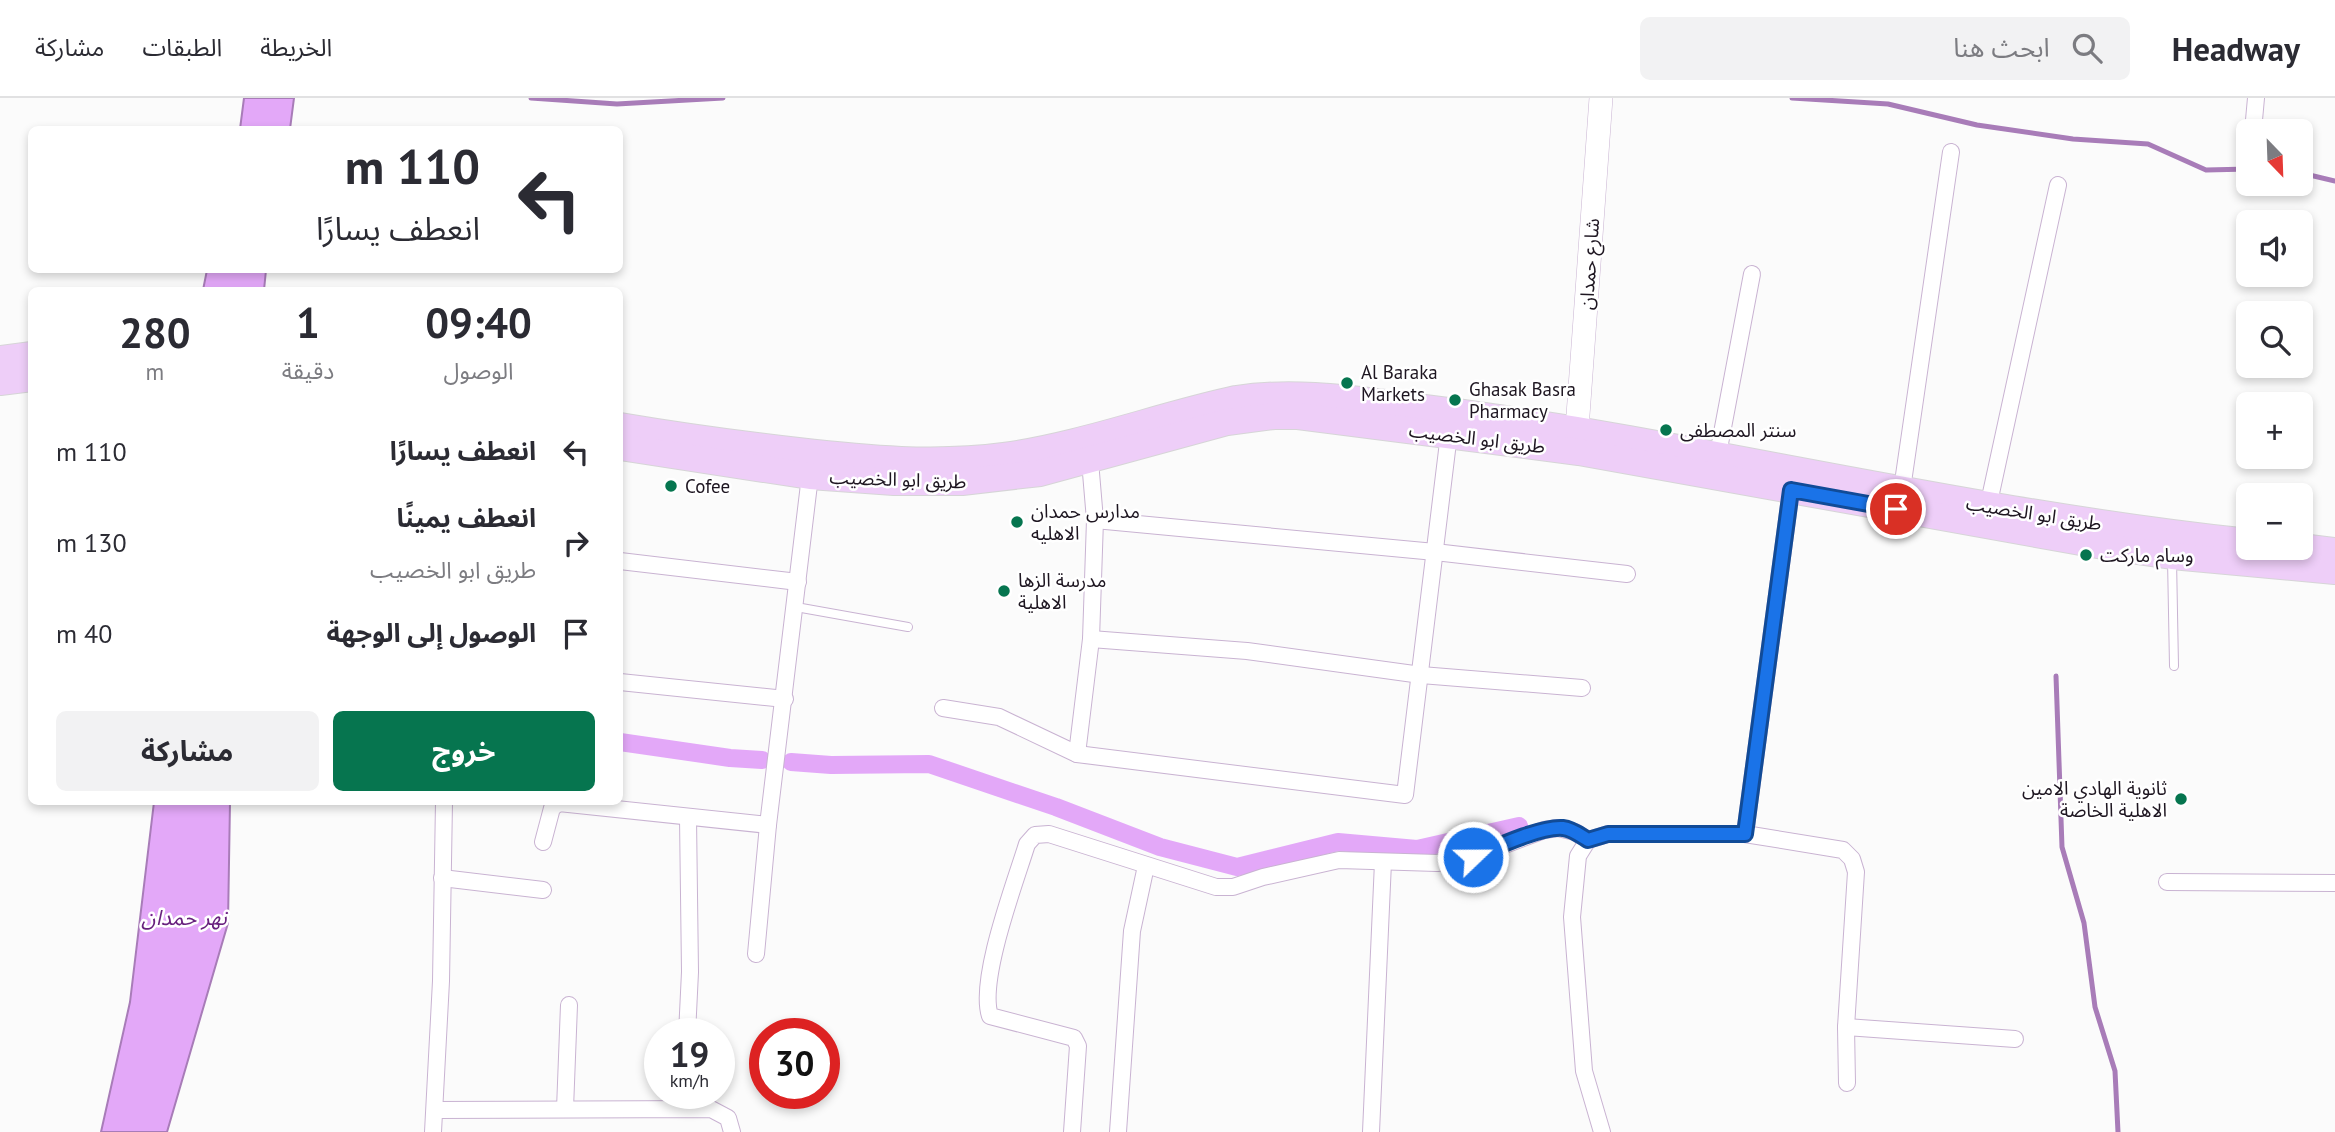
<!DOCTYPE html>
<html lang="ar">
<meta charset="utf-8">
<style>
:root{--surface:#fff;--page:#f2f2f3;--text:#2b2b33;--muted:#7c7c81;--line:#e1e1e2;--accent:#06754f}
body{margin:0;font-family:"PT Sans","Noto Sans Arabic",sans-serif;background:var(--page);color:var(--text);direction:rtl;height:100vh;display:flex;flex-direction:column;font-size:26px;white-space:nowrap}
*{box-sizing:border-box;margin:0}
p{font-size:23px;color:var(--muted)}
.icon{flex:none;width:38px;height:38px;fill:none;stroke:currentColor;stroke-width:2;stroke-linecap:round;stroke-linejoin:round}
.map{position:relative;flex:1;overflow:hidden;direction:ltr}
.panel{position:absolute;left:28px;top:189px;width:595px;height:518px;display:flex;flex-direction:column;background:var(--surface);border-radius:10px;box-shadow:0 4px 10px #0003;direction:rtl}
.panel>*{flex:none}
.banner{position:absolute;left:28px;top:28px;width:595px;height:147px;border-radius:10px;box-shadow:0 4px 10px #0003;direction:rtl;background:#fff;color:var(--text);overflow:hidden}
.needle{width:46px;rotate:157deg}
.buttons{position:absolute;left:2236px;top:21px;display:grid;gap:14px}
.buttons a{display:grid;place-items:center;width:77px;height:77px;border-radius:10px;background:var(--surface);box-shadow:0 4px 10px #0003;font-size:35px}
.speed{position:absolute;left:644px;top:920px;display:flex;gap:14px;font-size:35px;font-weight:700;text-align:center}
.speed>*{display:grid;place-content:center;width:91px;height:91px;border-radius:50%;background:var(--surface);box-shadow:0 4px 10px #0003;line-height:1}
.speed small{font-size:18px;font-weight:400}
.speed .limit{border:10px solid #d22;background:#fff;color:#111}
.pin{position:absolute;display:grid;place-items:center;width:60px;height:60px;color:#fff;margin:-30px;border:4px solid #fff;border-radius:50%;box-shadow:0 2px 7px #0007}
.me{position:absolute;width:77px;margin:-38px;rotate:68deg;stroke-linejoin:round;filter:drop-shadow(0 0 5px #0008)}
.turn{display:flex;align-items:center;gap:24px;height:147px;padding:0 28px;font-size:32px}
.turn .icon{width:91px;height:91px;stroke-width:2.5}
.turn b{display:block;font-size:49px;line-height:60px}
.eta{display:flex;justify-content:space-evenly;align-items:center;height:119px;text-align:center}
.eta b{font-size:42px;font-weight:700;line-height:49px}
.cta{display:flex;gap:14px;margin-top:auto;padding:14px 28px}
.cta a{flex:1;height:80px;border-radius:10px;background:var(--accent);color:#fff;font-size:28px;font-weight:700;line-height:80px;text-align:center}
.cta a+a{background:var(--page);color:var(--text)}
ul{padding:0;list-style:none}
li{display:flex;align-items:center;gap:21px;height:91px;padding:0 28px}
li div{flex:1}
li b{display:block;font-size:26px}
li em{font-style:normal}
header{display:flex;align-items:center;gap:42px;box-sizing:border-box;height:98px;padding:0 35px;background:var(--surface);border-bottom:2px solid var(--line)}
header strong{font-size:33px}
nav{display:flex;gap:38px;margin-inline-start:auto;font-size:24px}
.search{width:490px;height:63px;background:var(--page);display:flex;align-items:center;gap:18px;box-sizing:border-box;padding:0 24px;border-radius:10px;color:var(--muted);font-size:26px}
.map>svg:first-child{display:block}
</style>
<header>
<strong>Headway</strong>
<div class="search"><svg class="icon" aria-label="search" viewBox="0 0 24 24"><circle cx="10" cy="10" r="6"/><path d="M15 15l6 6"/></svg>ابحث هنا</div>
<nav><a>الخريطة</a><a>الطبقات</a><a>مشاركة</a></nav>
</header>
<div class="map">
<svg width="2335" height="1034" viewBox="0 0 2335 1034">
<rect width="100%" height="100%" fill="#fbfbfb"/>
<g fill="#e3a8f8" stroke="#a87cb8" stroke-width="2">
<polygon points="244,0 294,0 290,31 240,31"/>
<polygon points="207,172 266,172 264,192 203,192"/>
<polygon points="154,704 230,704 228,825 167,1034 101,1034 130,904"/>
</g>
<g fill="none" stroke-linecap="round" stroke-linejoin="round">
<g stroke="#a87cb8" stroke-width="5">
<polyline points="531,0 617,6 723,0"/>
<polyline points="1792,0 1888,6 1977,27 2073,41 2148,46 2206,72 2249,71"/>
<polyline points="2301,75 2335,83"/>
<polyline points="2056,578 2062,749 2084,825 2095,909 2115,973 2118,1034"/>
</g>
<g stroke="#e3a8f8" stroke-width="18">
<polyline points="620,644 730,660 762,662"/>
<polyline points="791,664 831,667 929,666 1056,709 1160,749 1237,769 1338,744 1417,751 1519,728"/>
</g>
<g stroke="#c9b3d2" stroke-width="10">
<g id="lane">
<polyline points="2172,461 2174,568"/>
<polyline points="796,509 908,529"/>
</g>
</g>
<g stroke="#c9b3d2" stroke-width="18">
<g id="street">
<polyline points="2253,33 2256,0"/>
<polyline points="1718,356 1752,176"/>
<polyline points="1902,391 1951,54"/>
<polyline points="1988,409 2058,87"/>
<polyline points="1095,422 1435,454 1627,476"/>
<polyline points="620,463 798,484"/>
<polyline points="1091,541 1247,553 1421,577 1582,590"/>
<polyline points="620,584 785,601"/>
<polyline points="943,610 999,619 1077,656 1405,697 1449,336"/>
<polyline points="1077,656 1091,541 1095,422 1090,363"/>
<polyline points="1745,736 1843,752 1852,761 1856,774 1846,929 1847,985"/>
<polyline points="543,744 552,710 559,705 768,727"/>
<polyline points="442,780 543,792"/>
<polyline points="2167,784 2335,785"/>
<polyline points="756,856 768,727 810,378"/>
<polyline points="1846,929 2015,941"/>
<polyline points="687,936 690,874 688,720"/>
<polyline points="565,1011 569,907"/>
<polyline points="436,1012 711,1011 728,1020 732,1034"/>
<polyline points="433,1034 441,883 444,704"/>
<path d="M 1072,1034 L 1078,948 L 1074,940 L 990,918 C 978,882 1015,785 1027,746 L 1035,737 L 1049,736 L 1216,789 L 1233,789 L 1263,779 L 1339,762 L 1437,765 L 1473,759 L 1544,732 L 1558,730 L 1575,734 L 1588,742"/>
<polyline points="1118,1034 1132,833 1146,768"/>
<polyline points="1371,1034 1383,764"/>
<polyline points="1602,1034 1584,973 1572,819 1578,758 1588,742 1608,736 1745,736 1791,392"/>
</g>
</g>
<g stroke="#c9b3d2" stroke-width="24">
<polyline id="secondary" points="1577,331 1601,0"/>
</g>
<g stroke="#d6d5d7" stroke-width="28">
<g id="primary">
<polyline points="0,261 32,257"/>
<polyline points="0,284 32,280"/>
<path d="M 620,328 C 679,338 738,346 798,353 C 867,361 935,367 1004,358 C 1083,347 1158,318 1236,301 C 1294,292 1352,301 1409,308 C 1483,317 1556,328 1629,341 C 1835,378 2040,422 2249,444"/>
<polyline points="620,349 810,378 894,384 962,384 1040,375 1227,324 1274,318 1298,318 1579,354 2109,449 2172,458 2335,473"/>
<polyline points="2301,449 2335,453"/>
</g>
</g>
<use href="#lane" stroke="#fff" stroke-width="8"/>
<use href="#street" stroke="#fff" stroke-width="16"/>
<use href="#secondary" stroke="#fff" stroke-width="23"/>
<use href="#primary" stroke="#eecef8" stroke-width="26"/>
</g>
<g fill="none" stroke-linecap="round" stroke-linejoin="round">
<g stroke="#114b97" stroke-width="18">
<path id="route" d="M 1473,759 C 1494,750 1541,728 1563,730 C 1572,731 1580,737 1588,742 L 1608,736 L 1745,736 L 1791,392 L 1896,411"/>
</g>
<use href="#route" stroke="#1a73e8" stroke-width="12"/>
</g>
<g fill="#06754f" stroke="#fff" stroke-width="2.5">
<circle cx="1347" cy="285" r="7"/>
<circle cx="1455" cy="302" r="7"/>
<circle cx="1666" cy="332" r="7"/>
<circle cx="671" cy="388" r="7"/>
<circle cx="1017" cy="424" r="7"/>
<circle cx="2086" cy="457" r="7"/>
<circle cx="1004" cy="493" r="7"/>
<circle cx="2181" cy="701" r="7"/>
</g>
<g text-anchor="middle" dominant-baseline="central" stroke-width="5" stroke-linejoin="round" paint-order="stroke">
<g font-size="19" fill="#1e1621" stroke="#fff">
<text transform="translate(1589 166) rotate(-86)">شارع حمدان</text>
<text transform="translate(1477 340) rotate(7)">طريق ابو الخصيب</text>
<text transform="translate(898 381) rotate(2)">طريق ابو الخصيب</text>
<text transform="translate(2034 415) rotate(9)">طريق ابو الخصيب</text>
</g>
<g font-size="19" fill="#1e1621" stroke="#fff" text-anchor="start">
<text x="1361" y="274">Al Baraka<tspan x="1361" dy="22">Markets</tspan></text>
<text x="1469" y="291">Ghasak Basra<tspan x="1469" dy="22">Pharmacy</tspan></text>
<text x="1680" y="332">سنتر المصطفى</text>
<text x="685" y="388">Cofee</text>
<text x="1031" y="413">مدارس حمدان<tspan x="1031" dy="22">الاهليه</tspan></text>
<text x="2100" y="457">وسام ماركت</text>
<text x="1018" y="482">مدرسة الزها<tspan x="1018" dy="22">الاهلية</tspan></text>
<text x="2167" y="690" text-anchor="end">ثانوية الهادي الامين<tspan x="2167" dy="22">الاهلية الخاصة</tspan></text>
</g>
<g font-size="21" font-style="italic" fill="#68217e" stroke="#fff">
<text x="184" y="819">نهر حمدان</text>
</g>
</g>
</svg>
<div class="buttons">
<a><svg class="needle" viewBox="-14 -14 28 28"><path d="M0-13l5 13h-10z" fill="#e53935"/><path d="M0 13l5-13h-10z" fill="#7c7c81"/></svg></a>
<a><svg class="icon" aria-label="sound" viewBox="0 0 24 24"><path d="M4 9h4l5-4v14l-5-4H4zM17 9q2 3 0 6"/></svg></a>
<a><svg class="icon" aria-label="search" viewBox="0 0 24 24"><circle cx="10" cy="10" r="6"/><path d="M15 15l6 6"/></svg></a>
<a>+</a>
<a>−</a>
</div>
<div class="speed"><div>19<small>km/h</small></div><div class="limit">30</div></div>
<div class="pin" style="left:1896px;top:411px;background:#d93025"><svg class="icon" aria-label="arrive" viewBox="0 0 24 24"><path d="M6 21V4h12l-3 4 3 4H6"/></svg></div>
<svg class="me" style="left:1473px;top:759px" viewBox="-20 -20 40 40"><circle r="17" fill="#1a73e8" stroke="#fff" stroke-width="3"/><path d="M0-11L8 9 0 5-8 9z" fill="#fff"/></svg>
<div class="banner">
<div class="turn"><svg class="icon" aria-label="left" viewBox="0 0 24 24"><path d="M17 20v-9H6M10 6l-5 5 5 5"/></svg><div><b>110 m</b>انعطف يسارًا</div></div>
</div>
<section class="panel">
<div class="eta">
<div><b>09:40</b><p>الوصول</p></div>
<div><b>1</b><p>دقيقة</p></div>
<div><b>280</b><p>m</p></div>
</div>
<ul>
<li><svg class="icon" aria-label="left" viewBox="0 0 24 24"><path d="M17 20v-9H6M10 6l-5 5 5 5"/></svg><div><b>انعطف يسارًا</b></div><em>110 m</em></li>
<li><svg class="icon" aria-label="right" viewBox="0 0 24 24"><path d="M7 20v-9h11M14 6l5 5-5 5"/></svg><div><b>انعطف يمينًا</b><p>طريق ابو الخصيب</p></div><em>130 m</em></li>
<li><svg class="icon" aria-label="arrive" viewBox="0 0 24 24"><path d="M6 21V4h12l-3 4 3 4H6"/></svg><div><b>الوصول إلى الوجهة</b></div><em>40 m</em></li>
</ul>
<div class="cta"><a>خروج</a><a>مشاركة</a></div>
</section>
</div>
